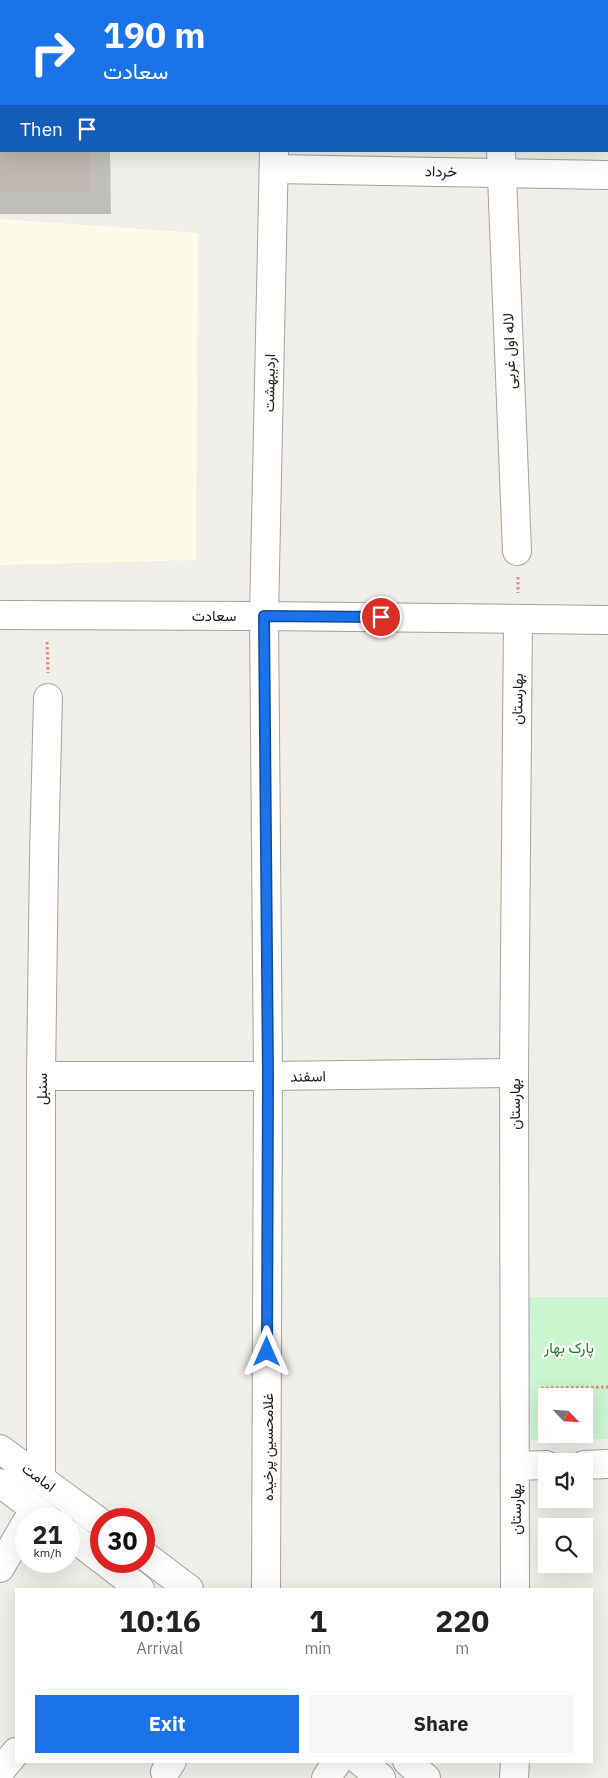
<!DOCTYPE html>
<meta charset="utf-8">
<style>
:root{--surface:#fff;--page:#f6f6f6;--text:#222;--muted:#767676;--accent:#1a73e8}
body{margin:0;font-family:"IBM Plex Sans",Vazirmatn,sans-serif;background:var(--page);color:var(--text);height:100vh;display:flex;flex-direction:column;font-size:19px;white-space:nowrap}
*{box-sizing:border-box;margin:0}
p{font-size:16px;color:var(--muted)}
.icon{flex:none;width:28px;height:28px;fill:none;stroke:currentColor;stroke-width:2;stroke-linecap:round;stroke-linejoin:round}
.map{position:relative;flex:1;overflow:hidden}
.panel{position:absolute;left:15px;top:1588px;width:578px;height:175px;display:flex;flex-direction:column;background:var(--surface);border-radius:0px;box-shadow:0 5px 20px #0002}
.panel>*{flex:none}
.banner{position:absolute;left:0px;top:0px;width:609px;height:152px;box-shadow:0 5px 20px #0002;background:#1a73e8;color:#fff;overflow:hidden}
.needle{width:32px;rotate:115deg}
.fabs{position:absolute;left:538px;top:1388px;display:grid;gap:10px}
.fabs a{display:grid;place-items:center;width:55px;height:55px;border-radius:0px;background:var(--surface);box-shadow:0 5px 20px #0002;font-size:25px}
.speed{position:absolute;left:15px;top:1508px;display:flex;gap:10px;font-size:25px;font-weight:700;text-align:center}
.speed>*{display:grid;place-content:center;width:65px;height:65px;border-radius:50%;background:var(--surface);box-shadow:0 5px 20px #0002;line-height:1}
.speed small{font-size:12px;font-weight:400}
.speed .limit{border:8px solid #d22;background:#fff;color:#111}
.pin{position:absolute;display:grid;place-items:center;width:42px;height:42px;color:#fff;margin:-21px;border:2px solid #fff;border-radius:50%;box-shadow:0 1px 5px #0007}
.me{position:absolute;width:55px;margin:-28px;rotate:0deg;stroke-linejoin:round;filter:drop-shadow(0 0 4px #0008)}
.turn{display:flex;align-items:center;gap:18px;height:105px;padding:0 20px;font-size:22px}
.turn .icon{width:65px;height:65px;stroke-width:2.5}
.turn b{display:block;font-size:35px;line-height:42px}
.then{display:flex;align-items:center;height:48px;padding:0 20px;background:#0003;gap:10px;font-size:19px}
.eta{display:flex;justify-content:space-evenly;align-items:center;height:85px;text-align:center}
.eta b{font-size:30px;font-weight:800;line-height:35px}
.primary-button{display:flex;gap:10px;margin-top:auto;padding:10px 20px}
.primary-button a{flex:1;height:58px;border-radius:0px;background:var(--accent);color:#fff;font-size:20px;font-weight:800;line-height:58px;text-align:center}
.primary-button a+a{background:var(--page);color:var(--text)}
.map>svg:first-child{display:block}
</style>
<div class="map">
<svg width="608" height="1778" viewBox="0 0 608 1778">
<rect width="100%" height="100%" fill="#f0eee9"/>
<polygon fill="#fcfce6" points="0,219 198,233 196,560 0,565"/>
<path fill="#cbf5ce" fill-rule="evenodd" d="M 528,1297 L 608,1297 L 608,1439 L 531,1440 ZM 546,1396 L 584,1396 L 584,1434 L 546,1434 Z"/>
<g fill="#0003">
<rect x="57" y="0" width="52" height="1"/>
<polygon points="0,86 1,86 1,151 110,151 111,214 0,214"/>
</g>
<rect fill="#beb7b2" x="0" y="151" width="89" height="41"/>
<g fill="none" stroke-linecap="round" stroke-linejoin="round">
<g stroke="#a2a2a2" stroke-width="30">
<g id="minor">
<polyline points="273,0 273,1"/>
<polyline points="501,151 517,551"/>
<polyline points="274,169 608,175"/>
<polyline points="0,615 264,616 608,620"/>
<polyline points="41,1076 268,1076 514,1073"/>
<polyline points="0,1449 101,1523"/>
<polyline points="584,1465 608,1464"/>
<polyline points="515,1466 546,1465"/>
<polyline points="41,1479 41,1076 44,856 48,698"/>
<polyline points="0,1483 48,1519"/>
<polyline points="69,1534 101,1559"/>
<polyline points="144,1555 189,1589"/>
<polyline points="104,1561 140,1589"/>
<polyline points="0,1568 26,1523"/>
<polyline points="266,1589 268,1076 264,616 274,151"/>
<polyline points="515,1589 514,1073 518,619"/>
<polyline points="360,1761 381,1778"/>
<polyline points="407,1761 426,1778"/>
<polyline points="0,1771 16,1752"/>
<polyline points="165,1772 172,1761"/>
<polyline points="326,1778 338,1761"/>
<polyline points="514,1778 515,1761"/>
</g>
</g>
<g stroke="#ed867d" stroke-width="3" stroke-dasharray="2.5 2.5" stroke-linecap="butt">
<polyline points="499,1 499,0"/>
<polyline points="518,577 518,593"/>
<polyline points="47,642 48,673"/>
<polyline points="541,1388 608,1387"/>
</g>
<use href="#minor" stroke="#fff" stroke-width="28"/>
</g>
<g fill="none" stroke-linecap="round" stroke-linejoin="round">
<g stroke="#114b97" stroke-width="12">
<polyline id="route" points="267,1352 268,1076 264,616 381,617"/>
</g>
<use href="#route" stroke="#1a73e8" stroke-width="9"/>
</g>
<g text-anchor="middle" dominant-baseline="central" stroke-width="4.5" stroke-linejoin="round" paint-order="stroke">
<g font-size="15" fill="#212121" stroke="#fff">
<text transform="translate(441 171) rotate(1)">خرداد</text>
<text transform="translate(509 351) rotate(-92)">لاله اول غربی</text>
<text transform="translate(269 383) rotate(-89)">اردیبهشت</text>
<text x="214" y="615">سعادت</text>
<text transform="translate(517 699) rotate(-89)">بهارستان</text>
<text transform="translate(308 1076) rotate(-1)">اسفند</text>
<text transform="translate(41 1089) rotate(-90)">سنبل</text>
<text transform="translate(514 1104) rotate(-90)">بهارستان</text>
<text transform="translate(267 1447) rotate(-90)">غلامحسین پرخیده</text>
<text transform="translate(39 1477) rotate(36)">امامت</text>
<text transform="translate(515 1509) rotate(-90)">بهارستان</text>
</g>
<g font-size="15" fill="#17771d" stroke="#fff">
<text x="569" y="1347">پارک بهار</text>
</g>
</g>
</svg>
<div class="fabs">
<a><svg class="needle" viewBox="-14 -14 28 28"><path d="M0-13l5 13h-10z" fill="#e53935"/><path d="M0 13l5-13h-10z" fill="#767676"/></svg></a>
<a><svg class="icon" aria-label="sound" viewBox="0 0 24 24"><path d="M4 9h4l5-4v14l-5-4H4zM17 9q2 3 0 6"/></svg></a>
<a><svg class="icon" aria-label="search" viewBox="0 0 24 24"><circle cx="10" cy="10" r="6"/><path d="M15 15l6 6"/></svg></a>
</div>
<div class="speed"><div>21<small>km/h</small></div><div class="limit">30</div></div>
<div class="pin" style="left:381px;top:617px;background:#d93025"><svg class="icon" aria-label="arrive" viewBox="0 0 24 24"><path d="M6 21V4h12l-3 4 3 4H6"/></svg></div>
<svg class="me" style="left:267px;top:1352px" viewBox="-20 -20 40 40"><path d="M0-17L14 15 0 8-14 15z" fill="#1a73e8" stroke="#fff" stroke-width="4"/></svg>
<div class="banner">
<div class="turn"><svg class="icon" aria-label="right" viewBox="0 0 24 24"><path d="M7 20v-9h11M14 6l5 5-5 5"/></svg><div><b>190 m</b>سعادت</div></div>
<div class="then">Then<svg class="icon" aria-label="arrive" viewBox="0 0 24 24"><path d="M6 21V4h12l-3 4 3 4H6"/></svg></div>
</div>
<section class="panel">
<div class="eta">
<div><b>10:16</b><p>Arrival</p></div>
<div><b>1</b><p>min</p></div>
<div><b>220</b><p>m</p></div>
</div>
<div class="primary-button"><a>Exit</a><a>Share</a></div>
</section>
</div>
